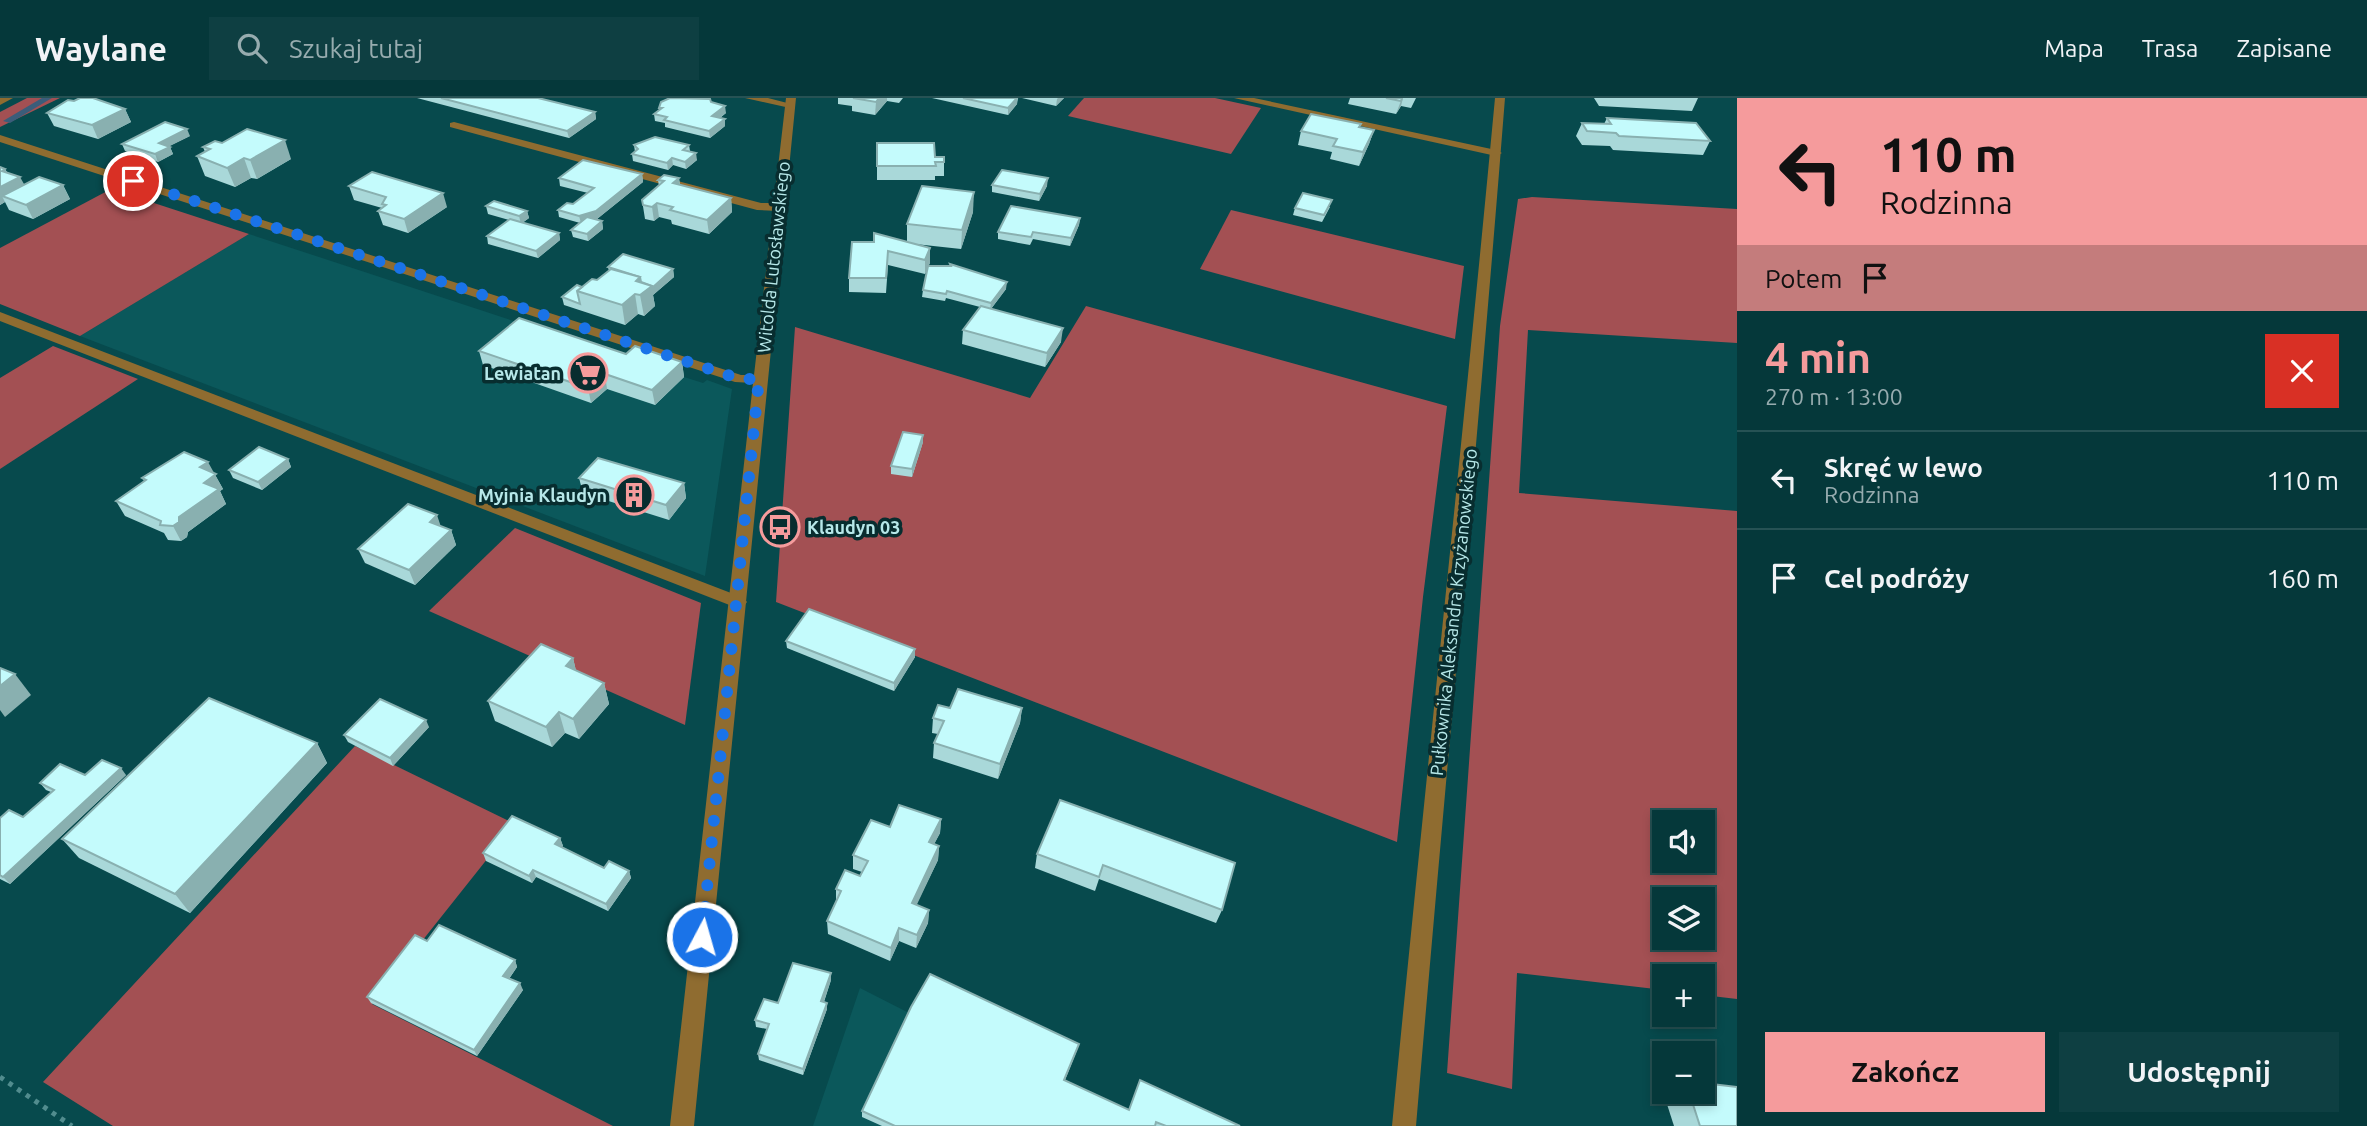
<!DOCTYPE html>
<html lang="pl">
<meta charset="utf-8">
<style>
:root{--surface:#05383a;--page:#0e3f42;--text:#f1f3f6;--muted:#97acaf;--line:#265254;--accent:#f59b9c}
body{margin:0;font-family:Ubuntu,sans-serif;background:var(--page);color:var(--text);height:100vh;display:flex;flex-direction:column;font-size:26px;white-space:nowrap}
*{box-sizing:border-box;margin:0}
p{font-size:23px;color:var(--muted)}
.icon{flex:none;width:38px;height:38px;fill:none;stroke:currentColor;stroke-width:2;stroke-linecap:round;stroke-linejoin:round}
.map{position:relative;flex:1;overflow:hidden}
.side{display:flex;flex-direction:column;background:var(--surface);width:630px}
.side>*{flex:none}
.guide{background:#f59b9c;color:#111;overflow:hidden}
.fabs{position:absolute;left:1652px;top:712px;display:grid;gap:14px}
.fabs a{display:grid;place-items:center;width:63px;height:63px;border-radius:0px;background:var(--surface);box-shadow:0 4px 10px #0003,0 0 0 2px var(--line);font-size:35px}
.pin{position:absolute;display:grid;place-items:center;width:60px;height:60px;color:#fff;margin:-30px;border:4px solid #fff;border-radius:50%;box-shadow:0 2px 7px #0007}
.me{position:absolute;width:77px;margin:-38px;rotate:6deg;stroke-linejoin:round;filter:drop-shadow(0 0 5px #0008)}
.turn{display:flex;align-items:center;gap:24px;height:147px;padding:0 28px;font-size:32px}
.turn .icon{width:91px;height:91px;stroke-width:2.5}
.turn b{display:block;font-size:49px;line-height:60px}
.then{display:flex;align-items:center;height:66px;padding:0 28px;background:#0003;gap:14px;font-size:26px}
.round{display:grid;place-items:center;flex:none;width:74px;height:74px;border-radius:0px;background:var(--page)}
.summary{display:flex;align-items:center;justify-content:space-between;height:119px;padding:0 28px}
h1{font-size:42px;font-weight:700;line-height:52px;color:var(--accent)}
.action{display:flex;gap:14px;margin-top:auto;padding:14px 28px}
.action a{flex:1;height:80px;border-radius:0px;background:var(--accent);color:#111;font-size:28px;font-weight:700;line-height:80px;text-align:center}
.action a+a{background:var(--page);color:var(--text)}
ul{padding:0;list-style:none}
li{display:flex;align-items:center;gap:21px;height:98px;padding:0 28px;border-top:2px solid var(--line)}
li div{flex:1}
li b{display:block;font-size:26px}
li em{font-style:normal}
header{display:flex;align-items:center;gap:42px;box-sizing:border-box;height:98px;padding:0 35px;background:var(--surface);border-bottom:2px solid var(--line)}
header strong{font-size:33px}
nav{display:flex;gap:38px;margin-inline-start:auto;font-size:24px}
.search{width:490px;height:63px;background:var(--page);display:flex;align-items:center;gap:18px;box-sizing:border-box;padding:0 24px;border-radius:0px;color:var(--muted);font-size:26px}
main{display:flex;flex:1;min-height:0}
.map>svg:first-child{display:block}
</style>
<header>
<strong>Waylane</strong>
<div class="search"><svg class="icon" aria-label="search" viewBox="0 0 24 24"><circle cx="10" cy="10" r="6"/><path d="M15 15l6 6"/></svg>Szukaj tutaj</div>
<nav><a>Mapa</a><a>Trasa</a><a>Zapisane</a></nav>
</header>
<main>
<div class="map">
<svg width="1737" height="1028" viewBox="0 0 1737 1028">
<rect width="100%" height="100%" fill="#074a4d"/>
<g fill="#0b585b">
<polygon points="249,136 684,279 703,285 707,282 732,291 705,478 80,238"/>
<polygon points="860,890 911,916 1148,1028 813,1028"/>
</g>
<g fill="#a35053" fill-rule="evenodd">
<polygon points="27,0 60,0 0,29 0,14"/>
<polygon points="1084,0 1215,0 1261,10 1231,56 1068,18"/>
<polygon points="111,91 249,136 80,238 0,206 0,150"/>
<path d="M 1532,99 L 1737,111 L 1737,245 L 1528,232 L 1519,395 L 1737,413 L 1737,901 L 1703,897 L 1703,878 L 1664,878 L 1664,892 L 1517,875 L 1512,991 L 1447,975 L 1500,228 L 1518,101 ZM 1664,724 L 1703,724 L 1703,763 L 1664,763 ZM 1664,802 L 1703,802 L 1703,840 L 1664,840 Z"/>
<polygon points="1231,112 1464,168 1455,241 1200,171"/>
<polygon points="1086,208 1447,308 1423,499 1397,744 776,504 795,229 1030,300"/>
<polygon points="53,248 138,281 0,371 0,280"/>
<polygon points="515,430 701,505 685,627 429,513"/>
<polygon points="355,648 515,726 372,906 613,1028 113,1028 43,984"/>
</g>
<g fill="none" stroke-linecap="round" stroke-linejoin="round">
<polygon fill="#3b5d7a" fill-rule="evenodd" points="42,0 52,0 10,25 3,23"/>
<polyline stroke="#518c8e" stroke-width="5" stroke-dasharray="4.5 6" stroke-linecap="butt" points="0,979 72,1028"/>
<g fill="#8f6c30" fill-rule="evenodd">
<polygon points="745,0 768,0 795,7 790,10"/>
<polygon points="1234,0 1254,0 1496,52 1502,55 1496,58"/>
<polygon points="454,24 761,105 779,105 785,109 779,113 757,112 450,29 450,25"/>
<polygon points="0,214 744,500 747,504 744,508 732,508 0,223"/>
</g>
<g fill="#8f6c30" fill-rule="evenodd">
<polygon points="0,0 13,0 0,7"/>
<polygon points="786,0 796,0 694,1028 670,1028 753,285 735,284 0,44 0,37 741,277 754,277"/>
<path d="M 1495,0 L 1505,0 C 1478,343 1445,685 1416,1028 L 1392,1028 C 1425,685 1463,343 1495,0 Z"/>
</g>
</g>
<g fill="#a9d8d9">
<polygon points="417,0 538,0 595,14 596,21 569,40"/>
<polygon points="838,0 903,0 899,5 887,3 875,17 852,13 852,8 838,6"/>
<polygon points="932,0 1018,0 1017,6 1008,17"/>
<polygon points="1022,0 1064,0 1056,8"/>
<polygon points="1350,0 1416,0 1411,10 1401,8 1396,16 1348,6"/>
<polygon points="1594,0 1698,0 1692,13 1599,8"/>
<polygon points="711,4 726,15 720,20 725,28 710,40 665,29 665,25 655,23 654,16 659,12 659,10"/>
<polygon points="125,11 131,24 98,41 54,28 47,15"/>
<polygon points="1607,20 1710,43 1703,57 1613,52 1610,48 1582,47 1576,38 1582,25 1604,26"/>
<polygon points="1360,29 1374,32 1369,46 1359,68 1330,61 1332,54 1298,47 1301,33"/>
<polygon points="190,38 169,48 170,49 173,56 158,64 125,53 122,46"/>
<polygon points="877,45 935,59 944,64 944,78 935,78 935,82 877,82"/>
<polygon points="634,47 689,47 690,53 697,62 686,71 673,67 668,72 633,63 632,56 635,54"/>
<polygon points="203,49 291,61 257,81 251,80 235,89 205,78 197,58 205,54"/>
<polygon points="0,69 5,71 7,74 25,87 63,87 70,101 33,121 9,112 5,104 0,107"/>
<polygon points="642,76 643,84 597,121 595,121 602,123 603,131 588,143 573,139 571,132 580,125 559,119 558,112 573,106 588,95 560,88 559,80"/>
<polygon points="679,80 680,87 731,100 732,114 709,136 672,126 671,122 659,119 654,123 645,121 642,102 659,88 658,82"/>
<polygon points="992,87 1047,88 1039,103 992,94"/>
<polygon points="349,88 447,109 408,135 383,127 378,113 382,110 354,102"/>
<polygon points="486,108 527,113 529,120 522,125 559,135 560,142 538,160 488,146 487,138 509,122 488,116"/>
<polygon points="1330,109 1322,124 1293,117 1295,110"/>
<polygon points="973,114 961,151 915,146 930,150 930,165 928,168 1006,191 991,211 1061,244 1045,269 962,246 963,232 980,209 946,200 945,203 922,199 923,192 928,170 925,176 888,167 886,195 849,194 849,180 852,144 907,144 907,126"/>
<polygon points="1080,120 1079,127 1070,148 1033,141 1030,147 998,141 998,134"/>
<polygon points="608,169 673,171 674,179 653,197 655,208 644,218 638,216 625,227 564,207 562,199 597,182 609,173"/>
<polygon points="479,253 626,256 682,264 684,279 655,307 607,291 591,305 483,267"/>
<polygon points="923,337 923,344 912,379 891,376 891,368"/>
<polygon points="288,361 291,369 262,392 233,380 229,372"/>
<polygon points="214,375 223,391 220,393 226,406 188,434 187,439 181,443 168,442 164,435 125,418 116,403 144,383 142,380"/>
<polygon points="579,380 684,385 686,400 669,422 583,395"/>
<polygon points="440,428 451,432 456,447 415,487 365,465 358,451"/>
<polygon points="786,543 915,551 915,559 894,593 787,550"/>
<polygon points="573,560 576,573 604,585 609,606 579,641 565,635 552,649 495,623 488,603"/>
<polygon points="950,610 1022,610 1020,625 998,681 933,660 934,645 938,636 932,635 933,620"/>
<polygon points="429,629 393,668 348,644 344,637"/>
<polygon points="317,645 327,665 190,815 79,760 62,741"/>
<polygon points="85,677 126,677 10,786 0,781 0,720 23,719 51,694 46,692 40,685"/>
<polygon points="941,721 940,735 934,746 939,748 938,762 916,807 929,812 928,825 916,850 899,843 890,863 828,836 827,823 836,803 836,791 860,778 862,774 853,771 853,757 890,729"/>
<polygon points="560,740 563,748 561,749 604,770 629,773 631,780 608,813 536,779 532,785 486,763 483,755"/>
<polygon points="1037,756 1235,765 1222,812 1216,825 1099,781 1095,793 1035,770"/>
<polygon points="427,843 515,862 517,869 509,881 523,892 477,958 371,905 367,899"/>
<polygon points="831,882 824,904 827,905 827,911 803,977 759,962 758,956 767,931 756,929 755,922 778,905"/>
<polygon points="1077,952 1065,982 1128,1012 1240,1028 882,1028 862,1019 862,1013"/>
<polygon points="1672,994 1703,994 1737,1028 1674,1028 1665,1000"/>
</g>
<g fill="#89b0b0">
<polygon points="879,0 887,0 887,3 875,17 876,4"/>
<polygon points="1017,0 1017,6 1008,17 1008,10"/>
<polygon points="1058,0 1064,0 1056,8 1057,1"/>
<polygon points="1402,0 1403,0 1401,8 1396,16"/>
<polygon points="725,8 726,15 713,25 712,18"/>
<polygon points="125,11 131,24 98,41 92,27"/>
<polygon points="595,14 596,21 569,40 567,33"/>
<polygon points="725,21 725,28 710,40 709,33"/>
<polygon points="187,31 190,38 162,52 159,45"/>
<polygon points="1374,32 1369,46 1359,68 1363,54"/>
<polygon points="285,42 291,61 257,81 250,62"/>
<polygon points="170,49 173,56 158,64 155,56"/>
<polygon points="696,55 697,62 686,71 685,64"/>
<polygon points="244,60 251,80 235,89 227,70"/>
<polygon points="672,60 673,67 668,72 667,65"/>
<polygon points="5,71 11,83 20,79 28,93 2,98 5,104 0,107 0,89 2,73"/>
<polygon points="642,76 643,84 597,121 581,125 579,118"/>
<polygon points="679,80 680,94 673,85"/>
<polygon points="1048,80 1047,88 1039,103 1040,96"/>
<polygon points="63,87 70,101 33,121 26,107"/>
<polygon points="974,94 973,114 961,151 962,132"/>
<polygon points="443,95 447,109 408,135 404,121"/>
<polygon points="731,100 732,114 709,136 707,122"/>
<polygon points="657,105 659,119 654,123 652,109"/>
<polygon points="527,113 529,120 521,126 519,118"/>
<polygon points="1080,120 1079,127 1070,148 1071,140"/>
<polygon points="602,123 603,131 588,143 587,136"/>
<polygon points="559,135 560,142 538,160 536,153"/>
<polygon points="930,150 930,165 925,176 925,162"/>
<polygon points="673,171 674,179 653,197 655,208 644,218 640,197 636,183 640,179"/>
<polygon points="1007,184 1006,191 990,212 991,205"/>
<polygon points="635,196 638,216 625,227 622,207"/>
<polygon points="1063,230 1061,244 1045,269 1047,255"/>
<polygon points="682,264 684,279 655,307 652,292"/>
<polygon points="605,276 607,291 591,305 588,290"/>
<polygon points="923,337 923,344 912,379 912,371"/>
<polygon points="288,361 291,369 262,392 258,384"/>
<polygon points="208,364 223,391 220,393 226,406 188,434 187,439 181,443 173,428 179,419 200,369"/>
<polygon points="684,385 686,400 669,422 666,407"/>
<polygon points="437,417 442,432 430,424"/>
<polygon points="451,432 456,447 415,487 409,472"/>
<polygon points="915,551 915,559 894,593 894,585"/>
<polygon points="573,560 578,581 566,568"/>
<polygon points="15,576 31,597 5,619 0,612 0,588"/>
<polygon points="604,585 609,606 579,641 573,621"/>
<polygon points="1022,610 1020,625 998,681 1000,666"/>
<polygon points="559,614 565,635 552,649 546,629"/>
<polygon points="426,622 429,629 393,668 390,660"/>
<polygon points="317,645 327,665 190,815 175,796"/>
<polygon points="121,670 126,677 10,786 3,779"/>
<polygon points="941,721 940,735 928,758 929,744"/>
<polygon points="560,740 563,748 558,754 555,746"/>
<polygon points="939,748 938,762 911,819 912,805"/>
<polygon points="533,772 536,779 532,785 529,778"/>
<polygon points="629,773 631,780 608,813 606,806"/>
<polygon points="929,812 928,825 916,850 917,837"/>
<polygon points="899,830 899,843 890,863 891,850"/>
<polygon points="515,862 517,869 506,885 503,878"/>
<polygon points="831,875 831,882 822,909 821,903"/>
<polygon points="520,885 523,892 477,958 474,952"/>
<polygon points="827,905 827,911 803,977 803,971"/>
</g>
<g fill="#c4fbfc" stroke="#89b0b0" stroke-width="2">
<polygon points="80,0 93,0 125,11 92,27 47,15 68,2 74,3"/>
<polygon points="441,0 538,0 595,14 567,33"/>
<polygon points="670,0 710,1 711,4 725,8 712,18 725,21 709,33 664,22 667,19 654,16 662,10 659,10 661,4"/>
<polygon points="853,0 879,0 876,4"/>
<polygon points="963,0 1017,0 1008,10"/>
<polygon points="1386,0 1402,0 1401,3"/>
<polygon points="1311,16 1361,26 1359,29 1374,32 1363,54 1333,48 1337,41 1301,33"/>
<polygon points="1607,20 1696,25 1710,43 1619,38 1616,35 1587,33 1582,25 1611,26"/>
<polygon points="165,24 187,31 159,45 170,49 155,56 122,46"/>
<polygon points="247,31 285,42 250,62 244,60 227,70 197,58 210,51 203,49 215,43 222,45"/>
<polygon points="655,39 689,47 683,52 696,55 685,64 672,60 667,65 632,56 638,51 634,47"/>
<polygon points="877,45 934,45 935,59 944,59 944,64 935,64 936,68 877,68"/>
<polygon points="583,62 642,76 596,113 579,118 558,112 567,105 573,106 594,90 559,80"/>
<polygon points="0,69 5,71 2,73 20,79 0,89"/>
<polygon points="1002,72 1048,80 1040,96 992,87"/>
<polygon points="372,74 443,95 404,121 378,113 386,107 382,106 386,99 349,88"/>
<polygon points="664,77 679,80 673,85 731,100 707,122 670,112 673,109 657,105 652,109 643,107 642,102 664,83 658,82"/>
<polygon points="39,79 63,87 26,107 2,98"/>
<polygon points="922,88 974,94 962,132 907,126"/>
<polygon points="1303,95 1332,102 1324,117 1295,110"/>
<polygon points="494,103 527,113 519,118 486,108"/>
<polygon points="1011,108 1080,120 1071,140 1033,134 1031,139 998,134"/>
<polygon points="587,119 602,123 587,136 571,132"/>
<polygon points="510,121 559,135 536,153 487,138"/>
<polygon points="874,135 930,150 925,162 888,153 886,180 849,180 852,144 874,144"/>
<polygon points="623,156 673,171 652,190 652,188 641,184 640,179 608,169"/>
<polygon points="950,166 1007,184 991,205 947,193 946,196 923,192 928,168 951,168"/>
<polygon points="611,171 640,179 636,183 652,188 640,197 635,196 622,207 577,193 592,181 597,182"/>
<polygon points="577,187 582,189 577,193 580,206 562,199"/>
<polygon points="981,208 1063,230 1047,255 963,232"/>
<polygon points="519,220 626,256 635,248 682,264 652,292 605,276 588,290 479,253"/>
<polygon points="903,334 923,337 912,371 891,368"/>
<polygon points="259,349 288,361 258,384 229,372"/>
<polygon points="184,354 208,364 200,369 216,376 204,385 219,391 179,419 179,424 173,428 160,427 161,423 116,403 146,382 142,380"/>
<polygon points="598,360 684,385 666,407 579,380"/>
<polygon points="408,406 437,417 430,424 451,432 409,472 358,451"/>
<polygon points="809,511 915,551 894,585 786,543"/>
<polygon points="541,546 573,560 566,568 604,585 573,621 559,614 546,629 488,603"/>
<polygon points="0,570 15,576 0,588"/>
<polygon points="958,591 1022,610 1000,666 934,645 944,623 933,620 938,607 950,610"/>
<polygon points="209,600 317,645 175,796 62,741"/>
<polygon points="380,601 426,622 390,660 344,637"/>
<polygon points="102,662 121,670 3,779 0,777 0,720 9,712 23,719 54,692 40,685 60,666 85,677"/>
<polygon points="1060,702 1235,765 1222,812 1103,767 1099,779 1037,756"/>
<polygon points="899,707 941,721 929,744 939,748 912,805 929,812 917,837 899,830 891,850 827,823 841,793 836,791 845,772 860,778 868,763 853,757 871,722 890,729"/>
<polygon points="512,718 560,740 555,746 604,770 609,763 629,773 606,806 533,772 529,778 483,755"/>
<polygon points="439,827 515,862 503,878 520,885 474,952 367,899 415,837 427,843"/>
<polygon points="793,865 831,875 821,903 827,905 803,971 758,956 769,926 755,922 764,901 778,905"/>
<polygon points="930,876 1079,946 1064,982 1129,1012 1140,982 1240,1028 1166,1028 1156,1024 1155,1028 895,1028 862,1013 911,909"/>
<polygon points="1703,985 1737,989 1737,1028 1700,1028 1689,994 1703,994"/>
</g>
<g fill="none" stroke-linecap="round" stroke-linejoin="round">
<polyline stroke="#1a73e8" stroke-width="12" stroke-dasharray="0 21.6" points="133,83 740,281 759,281 702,839"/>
</g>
<defs>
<g id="supermarket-ring" transform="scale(2.0125)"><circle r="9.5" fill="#082d2f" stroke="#f59b9c" stroke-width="1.5"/><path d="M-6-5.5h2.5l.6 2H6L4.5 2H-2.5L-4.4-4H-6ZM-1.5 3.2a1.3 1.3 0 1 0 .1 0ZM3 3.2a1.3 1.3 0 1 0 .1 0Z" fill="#f59b9c"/></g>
<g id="building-ring" transform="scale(2.0125)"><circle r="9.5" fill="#082d2f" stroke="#f59b9c" stroke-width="1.5"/><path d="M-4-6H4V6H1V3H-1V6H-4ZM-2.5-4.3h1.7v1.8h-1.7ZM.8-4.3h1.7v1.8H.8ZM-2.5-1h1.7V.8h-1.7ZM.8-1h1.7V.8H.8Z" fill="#f59b9c"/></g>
<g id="bus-ring" transform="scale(2.0125)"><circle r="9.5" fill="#082d2f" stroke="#f59b9c" stroke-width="1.5"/><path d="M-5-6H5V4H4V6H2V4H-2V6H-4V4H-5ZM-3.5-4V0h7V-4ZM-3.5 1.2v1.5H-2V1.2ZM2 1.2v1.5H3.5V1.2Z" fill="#f59b9c"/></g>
</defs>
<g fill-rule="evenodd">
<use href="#supermarket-ring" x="588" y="275"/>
<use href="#building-ring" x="634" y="397"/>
<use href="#bus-ring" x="780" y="429"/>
</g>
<g text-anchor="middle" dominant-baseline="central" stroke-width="7" stroke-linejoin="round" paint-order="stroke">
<g font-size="18" fill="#b7e8e9" stroke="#082d2f">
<text transform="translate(773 159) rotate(-84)">Witolda Lutosławskiego</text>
<text transform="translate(1453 514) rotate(-84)">Pułkownika Aleksandra Krzyżanowskiego</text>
</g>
<g font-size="18" font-weight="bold" fill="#b7e8e9" stroke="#082d2f" text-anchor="end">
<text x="561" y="275">Lewiatan</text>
<text x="607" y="397">Myjnia Klaudyn</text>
<text x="807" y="429" text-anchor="start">Klaudyn 03</text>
</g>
</g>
</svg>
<div class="fabs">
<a><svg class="icon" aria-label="sound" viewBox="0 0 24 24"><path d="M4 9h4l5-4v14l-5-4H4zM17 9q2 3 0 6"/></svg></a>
<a><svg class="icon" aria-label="layers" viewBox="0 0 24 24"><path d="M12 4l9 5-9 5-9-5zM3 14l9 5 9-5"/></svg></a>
<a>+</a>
<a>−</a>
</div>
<div class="pin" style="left:133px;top:83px;background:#d93025"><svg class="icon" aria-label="arrive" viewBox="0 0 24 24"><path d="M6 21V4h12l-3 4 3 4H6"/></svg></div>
<svg class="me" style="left:702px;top:839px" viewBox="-20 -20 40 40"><circle r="17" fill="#1a73e8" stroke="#fff" stroke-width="3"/><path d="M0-11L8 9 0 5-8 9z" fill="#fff"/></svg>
</div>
<section class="side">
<div class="guide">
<div class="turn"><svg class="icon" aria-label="left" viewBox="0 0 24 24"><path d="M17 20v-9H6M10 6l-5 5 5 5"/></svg><div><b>110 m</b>Rodzinna</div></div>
<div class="then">Potem<svg class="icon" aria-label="arrive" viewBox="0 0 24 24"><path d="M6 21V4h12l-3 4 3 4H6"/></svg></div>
</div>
<div class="summary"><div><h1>4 min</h1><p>270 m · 13:00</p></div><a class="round" style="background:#d93025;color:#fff"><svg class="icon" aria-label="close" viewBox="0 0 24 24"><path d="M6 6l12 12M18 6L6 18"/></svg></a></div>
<ul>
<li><svg class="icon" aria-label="left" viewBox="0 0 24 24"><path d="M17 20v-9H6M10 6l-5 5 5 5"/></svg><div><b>Skręć w lewo</b><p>Rodzinna</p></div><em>110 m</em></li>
<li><svg class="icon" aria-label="arrive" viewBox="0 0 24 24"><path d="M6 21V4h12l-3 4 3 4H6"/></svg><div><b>Cel podróży</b></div><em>160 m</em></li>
</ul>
<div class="action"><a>Zakończ</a><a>Udostępnij</a></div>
</section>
</main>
